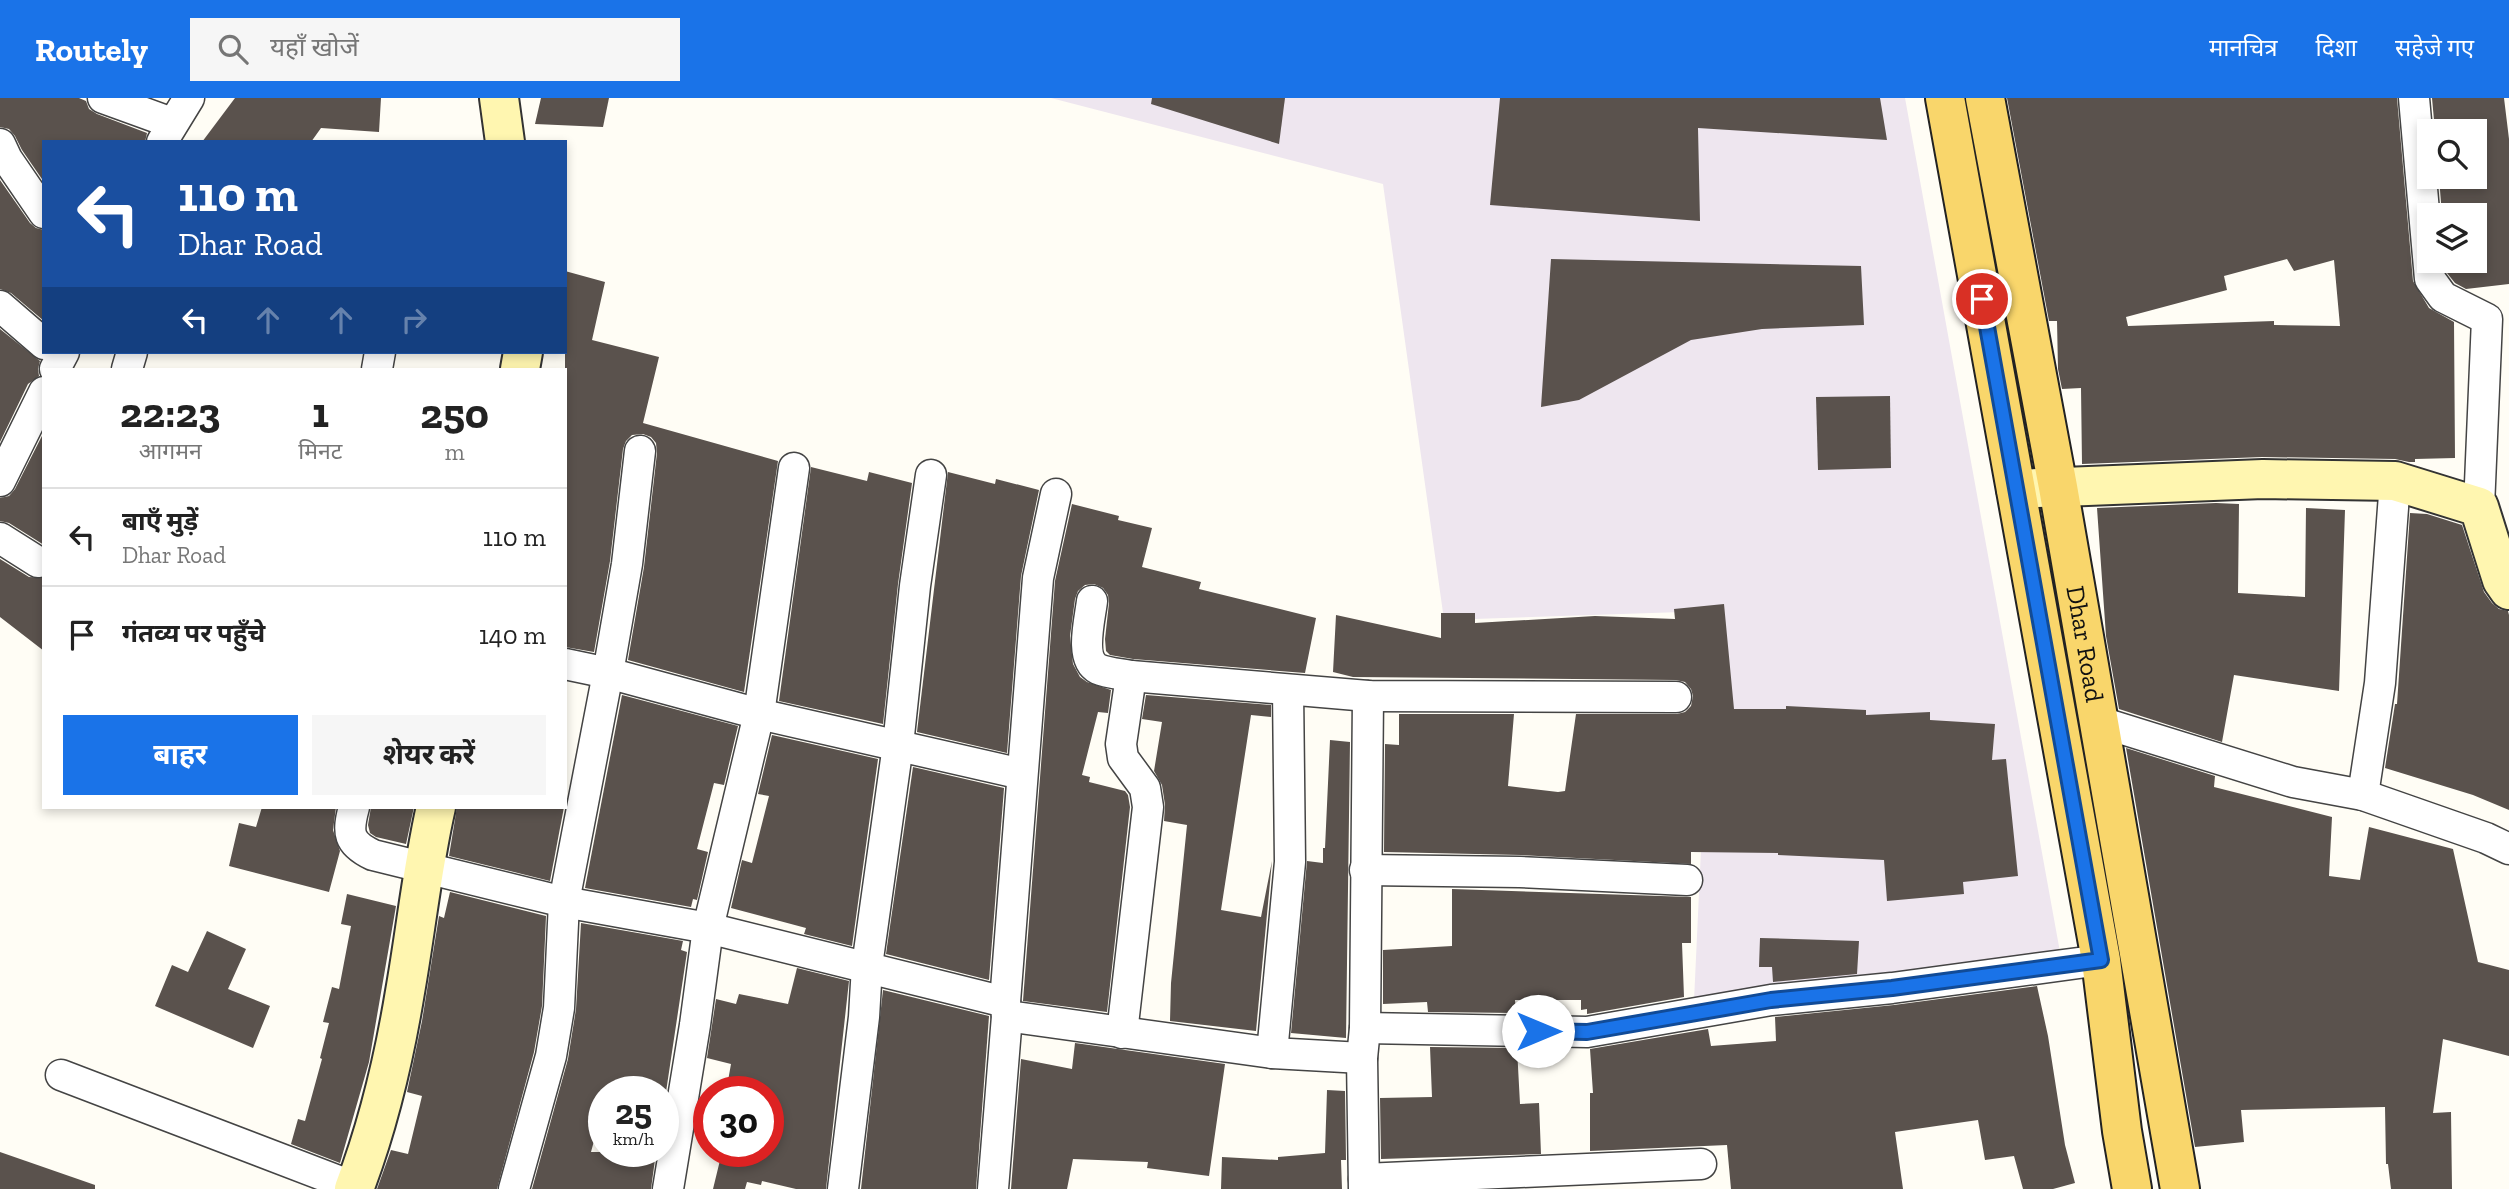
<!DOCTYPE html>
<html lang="hi">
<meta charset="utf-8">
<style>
:root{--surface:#fff;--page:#f6f6f6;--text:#222;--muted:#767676;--line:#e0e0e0;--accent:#1a73e8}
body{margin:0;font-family:"Zilla Slab","Noto Sans Devanagari",serif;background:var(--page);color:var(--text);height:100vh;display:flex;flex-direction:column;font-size:26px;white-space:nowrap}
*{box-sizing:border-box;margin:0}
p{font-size:23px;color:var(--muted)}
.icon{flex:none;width:38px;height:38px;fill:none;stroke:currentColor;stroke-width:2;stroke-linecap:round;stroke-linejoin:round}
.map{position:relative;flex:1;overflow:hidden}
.details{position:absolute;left:42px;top:270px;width:525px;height:441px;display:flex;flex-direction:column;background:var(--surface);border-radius:0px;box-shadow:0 4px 10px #0003}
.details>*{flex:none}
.hud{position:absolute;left:42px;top:42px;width:525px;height:214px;border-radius:0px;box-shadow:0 4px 10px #0003;background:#1a4fa0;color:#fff;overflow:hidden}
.fabs{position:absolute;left:2417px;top:21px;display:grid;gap:14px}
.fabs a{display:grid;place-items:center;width:70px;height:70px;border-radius:0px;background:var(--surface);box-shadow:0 4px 10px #0003;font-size:35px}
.speed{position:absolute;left:588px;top:978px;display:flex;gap:14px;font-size:35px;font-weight:700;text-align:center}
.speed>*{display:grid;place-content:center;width:91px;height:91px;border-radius:50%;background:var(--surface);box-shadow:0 4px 10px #0003;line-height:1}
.speed small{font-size:18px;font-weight:400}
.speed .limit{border:10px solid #d22;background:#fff;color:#111}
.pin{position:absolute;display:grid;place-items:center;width:60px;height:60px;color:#fff;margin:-30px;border:4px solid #fff;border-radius:50%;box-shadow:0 2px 7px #0007}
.me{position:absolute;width:77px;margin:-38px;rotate:90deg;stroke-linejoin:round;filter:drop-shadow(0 0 5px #0008)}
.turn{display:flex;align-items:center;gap:24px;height:147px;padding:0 21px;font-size:32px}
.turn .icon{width:91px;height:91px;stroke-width:2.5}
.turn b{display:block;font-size:49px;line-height:60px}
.lanes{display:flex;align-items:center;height:66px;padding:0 21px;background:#0003;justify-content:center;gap:35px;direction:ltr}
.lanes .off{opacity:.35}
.eta{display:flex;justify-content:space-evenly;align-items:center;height:119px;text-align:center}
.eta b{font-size:42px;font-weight:700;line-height:49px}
.button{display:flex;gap:14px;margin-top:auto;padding:14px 21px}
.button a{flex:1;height:80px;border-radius:0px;background:var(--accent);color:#fff;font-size:28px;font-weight:700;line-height:80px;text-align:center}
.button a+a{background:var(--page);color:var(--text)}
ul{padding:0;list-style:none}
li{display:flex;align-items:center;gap:21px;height:98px;padding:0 21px;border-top:2px solid var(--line)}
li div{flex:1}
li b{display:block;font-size:26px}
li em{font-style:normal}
header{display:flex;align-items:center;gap:42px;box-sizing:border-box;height:98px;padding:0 35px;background:var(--accent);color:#fff}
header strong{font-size:33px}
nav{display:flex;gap:38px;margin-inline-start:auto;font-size:24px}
.search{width:490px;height:63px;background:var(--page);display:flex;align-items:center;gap:18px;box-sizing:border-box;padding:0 24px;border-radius:0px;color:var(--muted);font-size:26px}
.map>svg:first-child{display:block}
</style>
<header>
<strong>Routely</strong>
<div class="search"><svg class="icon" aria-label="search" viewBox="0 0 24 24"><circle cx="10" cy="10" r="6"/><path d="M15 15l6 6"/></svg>यहाँ खोजें</div>
<nav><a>मानचित्र</a><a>दिशा</a><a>सहेजे गए</a></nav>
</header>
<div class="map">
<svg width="2509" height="1091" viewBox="0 0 2509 1091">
<rect width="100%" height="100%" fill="#fffdf5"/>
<polygon fill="#eee6ef" points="1051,0 1905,0 2060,854 1694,903 1712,513 1444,522 1383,86"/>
<g fill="#5a524d" fill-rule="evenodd">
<polygon points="0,0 79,0 86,3 89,11 97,16 147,35 145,44 44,44 44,84 22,52 15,38 9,31 0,29"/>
<polygon points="235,0 381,0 379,34 321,30 311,44 202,44"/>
<polygon points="541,0 609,0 603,29 535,26"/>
<polygon points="1152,0 1285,0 1279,46 1151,6"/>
<polygon points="1500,0 1880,0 1887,42 1698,30 1700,123 1490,107"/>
<path d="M 2007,0 L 2397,0 L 2413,183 L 2429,210 L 2454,224 L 2455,360 L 2415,361 L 2415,364 L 2409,364 L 2395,361 L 2262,359 L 2082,366 L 2081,290 L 2062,291 L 2058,271 L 2057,223 L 2049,223 ZM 2287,161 L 2294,173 L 2334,162 L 2340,228 L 2274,227 L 2274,223 L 2128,228 L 2126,219 L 2227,192 L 2224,178 Z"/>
<polygon points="2432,0 2504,0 2509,41 2509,186 2466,191 2455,185 2447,175 2446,163 2474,163 2474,117 2442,117 2439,79 2474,79 2474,33 2435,33"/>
<polygon points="0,82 30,125 36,130 44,132 44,223 11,195 0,191"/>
<polygon points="1551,161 1861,168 1864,227 1762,231 1691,242 1579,302 1541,309"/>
<polygon points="565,173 605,184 592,242 659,259 643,325 778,363 744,594 628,562 644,469 657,355 656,345 651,339 643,336 632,337 626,343 623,351 610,463 594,554 565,549"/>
<polygon points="0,231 40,263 38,271 39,278 28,286 0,344"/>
<polygon points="1890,298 1891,370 1818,372 1816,299"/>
<polygon points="44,334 44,447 9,425 0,423 0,400 9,398 15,391"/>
<polygon points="811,369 867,383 869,374 912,385 898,486 883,626 779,603"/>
<polygon points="948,374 995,386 996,381 1039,392 1021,478 1007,655 917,634"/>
<polygon points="2216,405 2239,406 2238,495 2305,499 2306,410 2345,412 2339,593 2234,577 2222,644 2119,611 2106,538 2097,410"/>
<polygon points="1072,406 1119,418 1118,422 1152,430 1142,469 1201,484 1199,491 1316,520 1305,575 1133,561 1110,557 1106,553 1105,541 1109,505 1108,497 1103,490 1094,486 1085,487 1078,493 1075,501 1070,538 1073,566 1080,579 1087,584 1111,592 1108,615 1098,614 1082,677 1090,679 1089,684 1125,693 1128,697 1130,709 1107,914 1023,903 1055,483"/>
<polygon points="2410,415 2427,416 2462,427 2484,494 2492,505 2499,511 2508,513 2509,517 2509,712 2473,697 2385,670 2395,606 2397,606"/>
<polygon points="0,461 29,479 44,480 44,553 0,519"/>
<polygon points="1724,506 1734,611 1786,611 1786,608 1866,612 1866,617 1930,614 1930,622 1995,626 1992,662 2006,661 2018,778 1963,784 1964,796 1887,803 1884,762 1778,757 1778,755 1691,754 1691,766 1521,757 1384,754 1385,646 1399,647 1399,616 1514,616 1508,688 1558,694 1565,693 1576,616 1677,616 1685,614 1691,608 1693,598 1691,591 1685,584 1676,582 1353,579 1333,574 1336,517 1441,540 1441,515 1475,515 1475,525 1595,518 1675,521 1674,511"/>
<polygon points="622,597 738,628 724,687 714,685 697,751 708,754 697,802 693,801 691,809 585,790"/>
<polygon points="1146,597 1271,607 1271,619 1251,617 1221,812 1261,819 1272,763 1256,933 1170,923 1171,885 1187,727 1164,723 1165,707 1162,687 1154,673 1162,624 1142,621"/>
<polygon points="772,637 878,661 852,848 804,836 806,830 731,810 742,762 752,765 769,698 758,696"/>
<polygon points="1330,642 1350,644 1346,940 1291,935 1307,763 1323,765 1323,750 1325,750"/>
<polygon points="2126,650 2215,678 2214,689 2332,719 2329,778 2360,782 2369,729 2453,751 2478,864 2509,872 2509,958 2443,941 2433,1015 2451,1014 2452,1091 2391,1091 2388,1066 2386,1066 2385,1009 2241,1012 2244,1044 2195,1049"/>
<polygon points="913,669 1004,690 989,882 886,856"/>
<polygon points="262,709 336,709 333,732 340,753 329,794 229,768 239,725 256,729"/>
<polygon points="371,709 414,709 406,746 376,739 370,735 368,727"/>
<polygon points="457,709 564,709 550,783 449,758"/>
<polygon points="1452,791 1691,799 1691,845 1682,845 1684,899 1587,916 1587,911 1581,912 1581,902 1515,902 1516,915 1428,914 1427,904 1383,906 1383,852 1452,848"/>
<polygon points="450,794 546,818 542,908 534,954 497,1091 377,1091 391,1052 408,1056 422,998 407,994 422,923 439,818 444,820"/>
<polygon points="347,796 396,808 369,964 340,1065 291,1046 298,1021 305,1023 322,961 320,960 329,925 323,924 332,889 339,891 351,828 341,826"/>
<polygon points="581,825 683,843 681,852 687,854 666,994 604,994 604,1006 591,1054 656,1054 651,1091 532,1091 568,961 576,911"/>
<polygon points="207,833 246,851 228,891 270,908 253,950 155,908 172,867 188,874"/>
<polygon points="1760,840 1859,843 1857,876 1773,884 1772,869 1759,869"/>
<polygon points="797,870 849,883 826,1091 796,1091 762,1083 761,1087 747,1084 745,1091 713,1091 722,1054 768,1054 768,994 726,994 731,966 707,960 716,901 736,906 739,896 788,906"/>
<polygon points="2037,888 2048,938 2065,1047 2075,1085 2053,1091 2023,1091 2014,1058 1985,1062 1978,1022 1895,1034 1903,1091 1731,1091 1727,1047 1590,1053 1590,995 1593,995 1590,951 1708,931 1711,948 1776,943 1775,919 1894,907"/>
<polygon points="883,892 989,918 976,1091 861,1091"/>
<polygon points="1075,945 1225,966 1209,1078 1147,1070 1148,1064 1073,1061 1067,1091 1011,1091 1021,961 1072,971"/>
<polygon points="1430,949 1517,950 1520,1006 1539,1005 1541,1056 1381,1061 1380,1000 1432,999"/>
<polygon points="1327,992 1345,993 1346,1062 1341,1062 1342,1091 1221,1091 1222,1059 1278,1062 1278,1059 1325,1055"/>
<polygon points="0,1054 95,1087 95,1091 0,1091"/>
</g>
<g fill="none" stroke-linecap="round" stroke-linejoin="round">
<g stroke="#444" stroke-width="33">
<g id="street">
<polyline points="103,0 172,25"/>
<polyline points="2414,0 2430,181 2443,199 2487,221 2479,409"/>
<polyline points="162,44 189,0"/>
<polyline points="0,46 7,61 44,115"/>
<polyline points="0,208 44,246"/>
<polyline points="55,271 64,254"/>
<polyline points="127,271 132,254"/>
<polyline points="377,271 380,254"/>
<polyline points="0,383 44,294"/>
<polyline points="0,440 38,464"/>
<path d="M 1092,503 C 1090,521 1079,561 1098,571 C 1107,575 1121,576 1131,578 L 1368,598 L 1676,599"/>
<polyline points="565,566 608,575 759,616 1022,676"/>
<polyline points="2097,623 2293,684 2363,697 2486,740 2509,751"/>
<polyline points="2363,697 2380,585 2395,383"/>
<path d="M 354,709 C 347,735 348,745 373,757 L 564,804 L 708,830 L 1005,904 L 1007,918 L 1272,955 L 1362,960"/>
<polyline points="1365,772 1520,774 1687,782"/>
<polyline points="1005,904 1038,480 1056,396"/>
<polyline points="1365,930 1587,934 1771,902 1892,890 2101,862"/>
<polyline points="1122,935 1148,709 1145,690 1123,660 1121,646 1131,578"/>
<polyline points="1272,955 1290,764 1288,592"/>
<polyline points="61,977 354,1089"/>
<polyline points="1364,1081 1701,1066"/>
<polyline points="514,1091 551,958 559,910 564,804 608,575 627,466 640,353"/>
<polyline points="668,1091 695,927 708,830 759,616 794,370"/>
<polyline points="843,1091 864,919 867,868 898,647 915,488 931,377"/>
<polyline points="993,1091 1007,918"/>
<polyline points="1364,1091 1362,960 1365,930 1368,598"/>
</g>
</g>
<g stroke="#333" stroke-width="42">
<g id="secondary">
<polyline points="499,0 505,44"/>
<polyline points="520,271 523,254"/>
<polyline points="2016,391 2263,381 2395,383 2479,409 2502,482 2509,492"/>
<path d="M 354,1091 C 378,1028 394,961 405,894 C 416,832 422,770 436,709"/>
</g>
</g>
<g stroke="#222" stroke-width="42">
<g id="primary">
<polyline points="1945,0 2101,862 2122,1033 2132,1091"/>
<path id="s1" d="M 1985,0 L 2058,389 L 2180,1091"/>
</g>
</g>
<use href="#street" stroke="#fff" stroke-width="30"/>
<use href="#secondary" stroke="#fff6b0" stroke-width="38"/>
<use href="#primary" stroke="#f9d66b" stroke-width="38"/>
</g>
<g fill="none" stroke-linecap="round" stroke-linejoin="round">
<g stroke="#114b97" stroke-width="18">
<polyline id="route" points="1538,933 1587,934 1771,902 1892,890 2101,862 1982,201"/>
</g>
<use href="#route" stroke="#1a73e8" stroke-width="12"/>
</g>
<g text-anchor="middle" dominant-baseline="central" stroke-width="7" stroke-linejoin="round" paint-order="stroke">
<g font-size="26" fill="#111" stroke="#fff">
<text stroke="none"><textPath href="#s1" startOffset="555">Dhar Road</textPath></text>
</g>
</g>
</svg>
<div class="fabs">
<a><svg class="icon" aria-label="search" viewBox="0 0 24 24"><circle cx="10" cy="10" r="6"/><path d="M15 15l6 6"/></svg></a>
<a><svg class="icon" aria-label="layers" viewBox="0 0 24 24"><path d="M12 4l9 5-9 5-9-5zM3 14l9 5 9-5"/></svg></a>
</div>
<div class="speed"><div>25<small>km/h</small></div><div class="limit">30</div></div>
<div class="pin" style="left:1982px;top:201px;background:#d93025"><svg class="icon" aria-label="arrive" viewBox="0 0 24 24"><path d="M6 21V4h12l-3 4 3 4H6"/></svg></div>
<svg class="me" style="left:1538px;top:933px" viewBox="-20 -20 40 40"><circle r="19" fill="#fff"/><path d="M0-13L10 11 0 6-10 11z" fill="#1a73e8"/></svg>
<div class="hud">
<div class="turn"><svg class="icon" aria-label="left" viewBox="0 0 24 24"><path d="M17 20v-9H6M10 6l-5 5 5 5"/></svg><div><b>110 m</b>Dhar Road</div></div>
<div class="lanes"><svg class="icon" aria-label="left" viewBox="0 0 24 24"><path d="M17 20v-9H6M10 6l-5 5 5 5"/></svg><svg class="icon off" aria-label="ahead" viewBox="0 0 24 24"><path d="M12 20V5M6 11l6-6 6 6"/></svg><svg class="icon off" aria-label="ahead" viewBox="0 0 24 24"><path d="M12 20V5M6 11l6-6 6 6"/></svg><svg class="icon off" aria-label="right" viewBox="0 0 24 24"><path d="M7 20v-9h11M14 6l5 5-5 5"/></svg></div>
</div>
<section class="details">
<div class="eta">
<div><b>22:23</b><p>आगमन</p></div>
<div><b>1</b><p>मिनट</p></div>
<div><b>250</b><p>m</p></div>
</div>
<ul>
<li><svg class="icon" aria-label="left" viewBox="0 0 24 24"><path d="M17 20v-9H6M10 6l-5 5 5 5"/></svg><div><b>बाएँ मुड़ें</b><p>Dhar Road</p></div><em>110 m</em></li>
<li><svg class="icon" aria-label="arrive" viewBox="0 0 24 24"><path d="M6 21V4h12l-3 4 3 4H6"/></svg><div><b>गंतव्य पर पहुँचे</b></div><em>140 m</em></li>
</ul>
<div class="button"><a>बाहर</a><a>शेयर करें</a></div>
</section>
</div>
